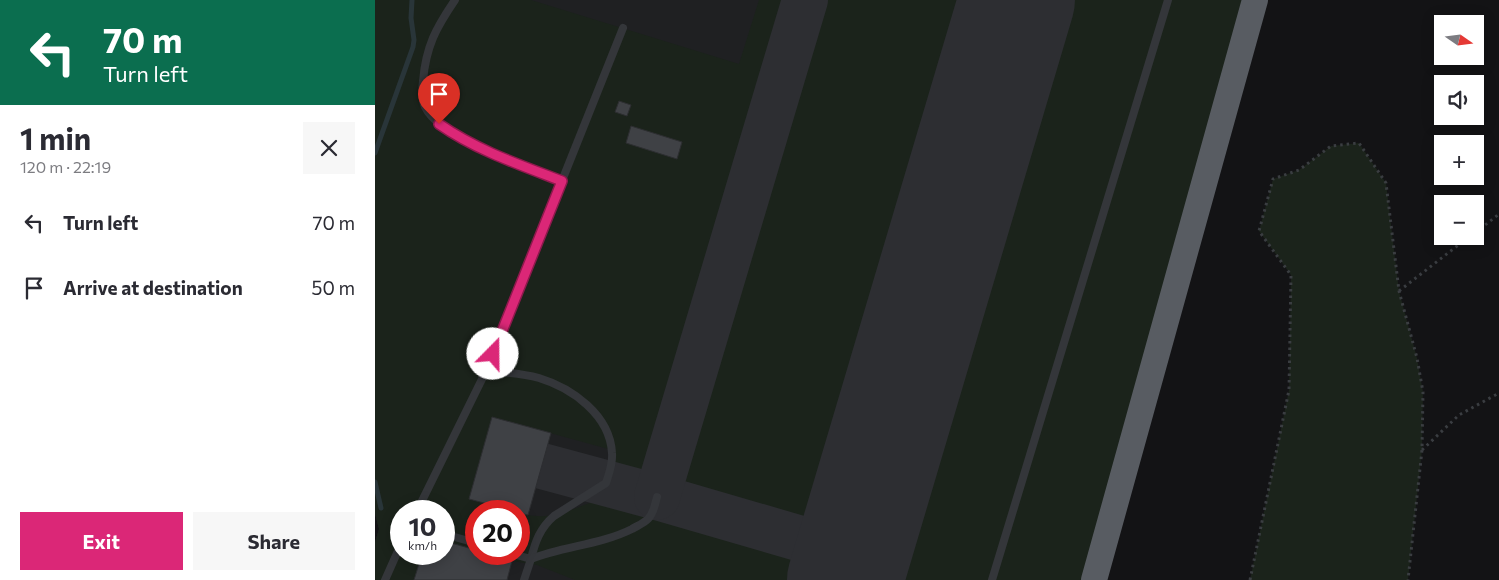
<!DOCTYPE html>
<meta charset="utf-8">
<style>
:root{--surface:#fff;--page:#f7f7f7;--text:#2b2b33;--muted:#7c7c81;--accent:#db2777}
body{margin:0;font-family:Commissioner,sans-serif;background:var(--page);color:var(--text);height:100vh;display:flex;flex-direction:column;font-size:19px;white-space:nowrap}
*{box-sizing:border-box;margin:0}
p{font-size:16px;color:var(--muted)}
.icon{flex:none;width:28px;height:28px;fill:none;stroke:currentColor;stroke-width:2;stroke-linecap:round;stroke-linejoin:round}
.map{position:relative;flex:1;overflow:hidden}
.side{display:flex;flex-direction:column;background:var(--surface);width:375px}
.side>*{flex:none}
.top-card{background:#0b6e4f;color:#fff;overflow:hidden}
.needle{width:32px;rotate:104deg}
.controls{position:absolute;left:1059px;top:15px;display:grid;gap:10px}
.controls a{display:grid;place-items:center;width:50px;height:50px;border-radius:0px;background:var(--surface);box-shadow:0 2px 12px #0003;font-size:25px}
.speed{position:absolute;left:15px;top:500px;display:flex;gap:10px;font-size:25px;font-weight:700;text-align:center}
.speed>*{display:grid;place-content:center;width:65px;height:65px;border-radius:50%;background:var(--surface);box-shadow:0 2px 12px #0003;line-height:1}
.speed small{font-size:12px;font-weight:400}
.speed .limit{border:8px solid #d22;background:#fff;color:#111}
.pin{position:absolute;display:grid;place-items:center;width:42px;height:42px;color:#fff;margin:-51px -21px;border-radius:50% 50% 50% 0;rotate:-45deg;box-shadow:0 0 5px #0007}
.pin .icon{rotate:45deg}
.me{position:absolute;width:55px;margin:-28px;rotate:22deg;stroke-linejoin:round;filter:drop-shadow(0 0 4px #0008)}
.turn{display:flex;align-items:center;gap:18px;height:105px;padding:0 20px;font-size:22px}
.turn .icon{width:65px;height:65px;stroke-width:2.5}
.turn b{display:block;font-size:35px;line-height:42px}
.round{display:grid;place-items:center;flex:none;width:52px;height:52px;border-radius:0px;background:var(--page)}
.headline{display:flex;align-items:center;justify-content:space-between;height:85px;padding:0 20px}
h1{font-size:30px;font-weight:700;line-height:38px}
.action{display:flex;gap:10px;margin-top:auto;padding:10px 20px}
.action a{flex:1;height:58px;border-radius:0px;background:var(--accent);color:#fff;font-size:20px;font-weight:700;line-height:58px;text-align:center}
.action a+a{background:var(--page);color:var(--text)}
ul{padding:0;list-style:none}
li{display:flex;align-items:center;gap:15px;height:65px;padding:0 20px}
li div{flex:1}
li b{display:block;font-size:19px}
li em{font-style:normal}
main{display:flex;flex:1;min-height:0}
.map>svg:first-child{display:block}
</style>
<main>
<section class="side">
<div class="top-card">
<div class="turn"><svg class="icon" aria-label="left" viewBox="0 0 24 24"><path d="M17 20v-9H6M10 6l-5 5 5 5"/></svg><div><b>70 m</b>Turn left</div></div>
</div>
<div class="headline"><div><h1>1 min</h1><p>120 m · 22:19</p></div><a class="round"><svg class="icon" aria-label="close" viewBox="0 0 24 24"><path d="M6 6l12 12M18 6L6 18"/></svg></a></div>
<ul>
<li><svg class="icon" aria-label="left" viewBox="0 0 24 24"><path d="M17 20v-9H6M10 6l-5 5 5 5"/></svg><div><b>Turn left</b></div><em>70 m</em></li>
<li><svg class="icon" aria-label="arrive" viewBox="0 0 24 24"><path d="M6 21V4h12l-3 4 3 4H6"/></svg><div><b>Arrive at destination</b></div><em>50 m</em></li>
</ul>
<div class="action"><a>Exit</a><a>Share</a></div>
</section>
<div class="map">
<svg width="1124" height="580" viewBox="0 0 1124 580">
<rect width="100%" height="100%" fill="#131315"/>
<path fill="#1f2022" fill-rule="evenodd" d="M 0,0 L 810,0 L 649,580 L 0,580 L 0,542 L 4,529 L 0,514 ZM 26,511 L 69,511 L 69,554 L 26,554 ZM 101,511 L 144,511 L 144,554 L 101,554 Z"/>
<g fill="#1b231b">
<polygon points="0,0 156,0 364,64 384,0 418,0 283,463 277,474 237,463 237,450 117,417 94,499 139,511 101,511 101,550 69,541 69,511 26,511 26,554 47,554 39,580 0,580 0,542 4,529 0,514"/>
<polygon points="440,0 602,0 448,519 423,516 300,480 301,468"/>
<polygon points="684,0 870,0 708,580 512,580"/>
<polygon points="984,143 1011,183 1024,291 1042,358 1048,392 1047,450 1033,580 875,580 914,390 916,275 884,231 898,179 924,170 956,146"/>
<path d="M 215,503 L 225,503 L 276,516 L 398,551 C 412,556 422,563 432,574 L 430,580 L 200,580 L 162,565 L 137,561 L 113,554 L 144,554 L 144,513 C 175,521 186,513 215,503 Z"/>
</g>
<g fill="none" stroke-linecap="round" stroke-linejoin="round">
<g stroke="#293539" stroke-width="5">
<polyline points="0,153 38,47 39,40 36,18 37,0"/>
<polyline points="0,482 6,508"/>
</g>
<g stroke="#2d2e32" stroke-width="46">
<polyline points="167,466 282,497 478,554"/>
<polyline points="282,497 430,0"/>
</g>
<polyline stroke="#2d2e32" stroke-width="116" points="470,580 642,0"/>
</g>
<g fill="#3f4145" stroke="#2d2e31">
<polygon points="244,101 256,105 252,116 240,112"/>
<polygon points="256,126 307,142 302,159 251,143"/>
<polygon points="117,417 176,433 153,515 144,513 144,511 139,511 94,499"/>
<polygon points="144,521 150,523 144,546"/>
<polygon points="69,541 101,550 101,554 113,554 137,561 132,580 39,580 47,554 69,554"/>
</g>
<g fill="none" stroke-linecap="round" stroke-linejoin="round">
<g stroke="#3a3d41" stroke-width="3" stroke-dasharray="2.5 4" stroke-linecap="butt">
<polyline points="1100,233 1124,214"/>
<polyline points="1024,291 1095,236"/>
<polyline points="1047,450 1084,415 1124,393"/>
<polyline points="875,580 914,390 916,275 884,231 898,179 924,170 956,146 984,143 1011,183 1024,291 1042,358 1048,392 1047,450 1033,580"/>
</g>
<g stroke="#34363a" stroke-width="8">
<path d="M 80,0 C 61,28 51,46 48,81 C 47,89 46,99 50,107 C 66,140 154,168 187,181"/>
<path d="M 111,371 C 128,372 146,373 164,378 C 197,388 235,415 237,453 C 238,464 234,473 231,483 L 179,516 C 165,528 160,542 156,559 L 138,554"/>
<polyline points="42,511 111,371 248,28"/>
<polyline points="69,534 101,543"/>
<polyline points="10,580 26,544"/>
<path d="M 149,580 L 156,559 C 189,546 225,545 257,529 C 262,526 269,523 273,519 C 279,513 280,504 282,497"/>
<polyline points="617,580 793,0"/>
</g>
<polyline stroke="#585c62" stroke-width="26" points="719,580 880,0"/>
</g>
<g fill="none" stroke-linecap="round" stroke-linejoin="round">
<g stroke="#8e194d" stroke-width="12">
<path id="route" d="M 64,124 C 101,150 145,165 187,181 L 118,354"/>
</g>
<use href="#route" stroke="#db2777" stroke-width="9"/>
</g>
</svg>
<div class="controls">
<a><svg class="needle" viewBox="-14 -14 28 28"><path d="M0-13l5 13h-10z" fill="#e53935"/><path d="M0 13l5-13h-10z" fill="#7c7c81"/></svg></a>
<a><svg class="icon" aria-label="sound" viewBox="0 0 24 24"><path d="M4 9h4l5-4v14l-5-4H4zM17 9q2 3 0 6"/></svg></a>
<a>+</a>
<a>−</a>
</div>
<div class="speed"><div>10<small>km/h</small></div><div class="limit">20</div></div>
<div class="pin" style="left:64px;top:124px;background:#d93025"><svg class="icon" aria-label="arrive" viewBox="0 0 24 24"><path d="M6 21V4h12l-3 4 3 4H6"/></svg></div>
<svg class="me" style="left:118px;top:354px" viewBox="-20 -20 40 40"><circle r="19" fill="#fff"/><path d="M0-13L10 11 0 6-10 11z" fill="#db2777"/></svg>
</div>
</main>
